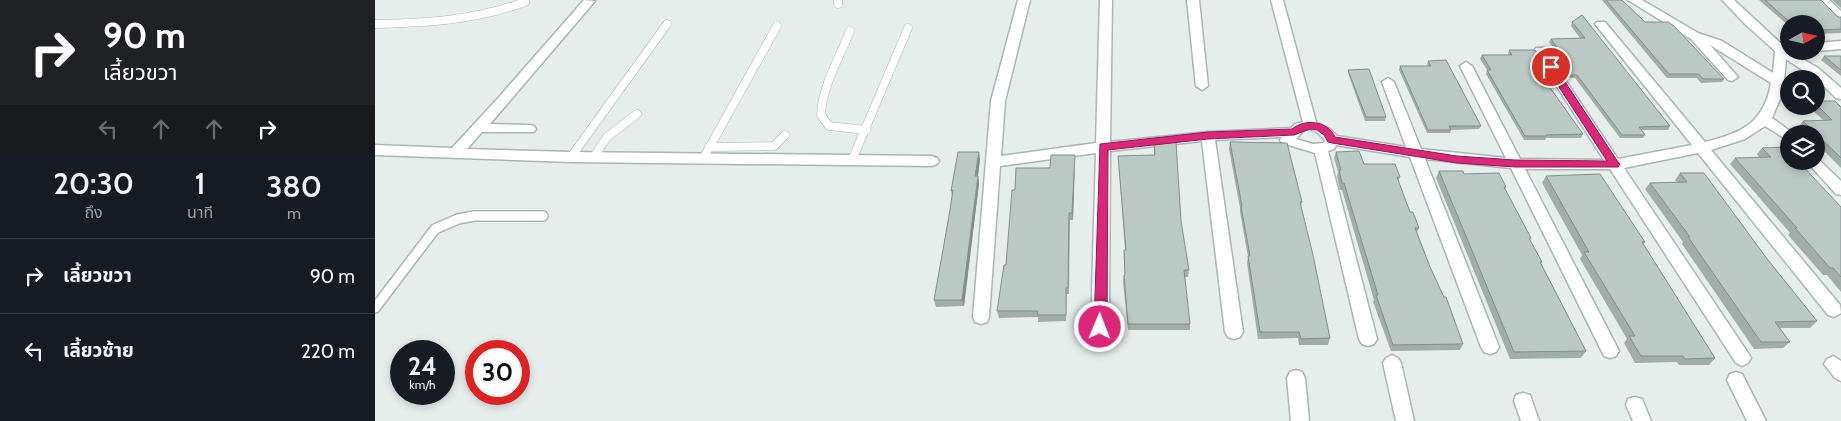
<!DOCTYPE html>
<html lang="th">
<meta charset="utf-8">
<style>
:root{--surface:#171b24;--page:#20242c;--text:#f1f3f6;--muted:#9ea1a6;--line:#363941}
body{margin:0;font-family:Cabin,"Noto Sans Thai",sans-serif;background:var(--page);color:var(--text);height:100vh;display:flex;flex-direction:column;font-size:19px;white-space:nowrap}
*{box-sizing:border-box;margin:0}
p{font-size:16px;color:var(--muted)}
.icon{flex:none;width:28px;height:28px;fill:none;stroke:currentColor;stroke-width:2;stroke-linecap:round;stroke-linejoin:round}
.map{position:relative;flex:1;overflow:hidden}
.panel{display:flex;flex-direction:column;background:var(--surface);width:375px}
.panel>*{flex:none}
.banner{background:#202124;color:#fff;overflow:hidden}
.needle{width:32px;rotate:82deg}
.tools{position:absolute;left:1405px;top:15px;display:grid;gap:10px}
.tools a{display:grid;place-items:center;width:45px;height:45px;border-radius:50%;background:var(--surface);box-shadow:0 2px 8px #0003;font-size:25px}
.speed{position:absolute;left:15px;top:340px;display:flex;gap:10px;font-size:25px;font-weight:700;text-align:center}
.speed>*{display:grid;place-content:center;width:65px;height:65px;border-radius:50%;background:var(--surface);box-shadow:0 2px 8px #0003;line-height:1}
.speed small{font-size:12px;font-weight:400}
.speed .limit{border:8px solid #d22;background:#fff;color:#111}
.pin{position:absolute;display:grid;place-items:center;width:42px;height:42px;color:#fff;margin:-21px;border:2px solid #fff;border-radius:50%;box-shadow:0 1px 5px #0007}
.me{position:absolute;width:55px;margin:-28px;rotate:1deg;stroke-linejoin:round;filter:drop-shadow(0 0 4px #0008)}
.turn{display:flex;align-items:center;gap:18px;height:105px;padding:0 20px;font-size:22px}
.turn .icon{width:65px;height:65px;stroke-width:2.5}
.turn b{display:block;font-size:35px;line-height:42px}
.lanes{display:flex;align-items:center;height:48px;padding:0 20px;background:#0003;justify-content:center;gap:25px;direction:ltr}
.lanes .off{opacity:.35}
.eta{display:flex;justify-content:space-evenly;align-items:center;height:85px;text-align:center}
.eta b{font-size:30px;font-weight:600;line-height:35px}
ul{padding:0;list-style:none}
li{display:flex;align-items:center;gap:15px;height:75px;padding:0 20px;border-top:1px solid var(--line)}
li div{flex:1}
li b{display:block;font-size:19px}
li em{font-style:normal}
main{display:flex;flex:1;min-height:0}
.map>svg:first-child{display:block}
</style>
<main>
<section class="panel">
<div class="banner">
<div class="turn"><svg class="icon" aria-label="right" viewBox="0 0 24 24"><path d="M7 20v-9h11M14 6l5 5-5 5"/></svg><div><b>90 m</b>เลี้ยวขวา</div></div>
<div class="lanes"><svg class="icon off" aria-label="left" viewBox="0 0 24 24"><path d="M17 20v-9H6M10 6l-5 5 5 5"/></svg><svg class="icon off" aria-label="ahead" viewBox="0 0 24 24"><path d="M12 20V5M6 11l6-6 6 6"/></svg><svg class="icon off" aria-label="ahead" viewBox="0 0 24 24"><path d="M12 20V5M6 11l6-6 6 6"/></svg><svg class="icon" aria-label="right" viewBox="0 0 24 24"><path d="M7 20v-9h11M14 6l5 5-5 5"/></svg></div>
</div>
<div class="eta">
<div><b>20:30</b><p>ถึง</p></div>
<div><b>1</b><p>นาที</p></div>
<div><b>380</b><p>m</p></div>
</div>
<ul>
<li><svg class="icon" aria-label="right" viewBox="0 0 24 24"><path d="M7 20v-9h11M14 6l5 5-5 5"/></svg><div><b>เลี้ยวขวา</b></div><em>90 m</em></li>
<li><svg class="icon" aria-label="left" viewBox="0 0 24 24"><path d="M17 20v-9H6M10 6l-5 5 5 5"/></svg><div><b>เลี้ยวซ้าย</b></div><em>220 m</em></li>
</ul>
</section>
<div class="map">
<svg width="1466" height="421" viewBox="0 0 1466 421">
<rect width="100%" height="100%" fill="#e6eeec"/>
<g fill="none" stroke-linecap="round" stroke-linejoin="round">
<g stroke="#a8b6b4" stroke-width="9">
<g id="service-far1">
<polyline points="463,0 463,4"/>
<path d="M 0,24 C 52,23 101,20 150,2"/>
<path d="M 475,31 C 465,57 447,86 446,115 L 454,126 L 491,130"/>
<polyline points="334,147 399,146 410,135"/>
<polyline points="196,157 292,24"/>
<polyline points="329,157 402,26"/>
<polyline points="218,158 232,137 262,114"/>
<polyline points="477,160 533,28"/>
</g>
</g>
<g stroke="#a8b6b4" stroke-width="12">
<polyline id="service" points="0,308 60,229 83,219 99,216 168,216"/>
</g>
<g stroke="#a8b6b4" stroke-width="3">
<g id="minor">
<polygon points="209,0 220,1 115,124 154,125 159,126 161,129 159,132 107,132 92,149 196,152 557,156 562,158 564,161 562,164 557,166 196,162 0,155 0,145 77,148 125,96"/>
<path d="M 643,0 L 655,0 L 630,101 L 626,156 L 721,143 L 725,0 L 737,0 L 735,142 L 833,132 L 916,128 L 920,124 L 928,122 L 896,0 L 908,0 L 941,122 L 955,129 L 962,136 L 1031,147 L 1007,82 L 1013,78 L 1019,82 L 1046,149 L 1131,158 L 1085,66 L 1091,62 L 1097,66 L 1145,159 L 1229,160 L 1159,51 L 1161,48 L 1169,48 L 1243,159 L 1317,145 L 1220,24 L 1222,22 L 1230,22 L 1330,142 C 1367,133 1389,123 1396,83 L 1335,45 L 1363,77 L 1357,81 L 1353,80 L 1316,39 L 1253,0 L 1267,0 L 1323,33 L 1347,41 L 1398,73 L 1400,51 L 1371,25 L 1347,0 L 1359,0 L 1414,51 L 1443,68 L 1466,88 L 1466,99 L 1461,98 L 1441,79 L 1411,59 L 1408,92 L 1397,118 L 1419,134 L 1414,134 L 1414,141 L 1390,126 L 1370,139 L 1336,150 L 1465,305 L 1466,313 L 1459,317 L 1453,315 L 1323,153 L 1249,168 L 1373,353 L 1376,358 L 1373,363 L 1367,366 L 1361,363 L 1235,169 L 1150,169 L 1244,351 L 1241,356 L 1235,358 L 1229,356 L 1136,168 L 1050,159 L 1124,347 L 1121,352 L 1115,354 L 1109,352 L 1106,347 L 1035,157 L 961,145 L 959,149 L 953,151 L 1002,339 L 999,344 L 993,346 L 987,344 L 984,339 L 940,153 L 907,143 L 905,140 L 907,137 L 840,140 L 868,332 L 865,337 L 859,339 L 853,337 L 850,332 L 827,141 L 735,151 L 734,327 L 731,332 L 725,334 L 719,332 L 716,327 L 721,153 L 625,166 L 614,317 L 612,322 L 606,324 L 600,322 L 598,317 L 616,101 ZM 935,129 L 943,133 L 950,140 L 949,143 L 938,144 L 921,139 L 929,130 Z"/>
<polygon points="812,0 824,0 833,86 827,90 821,86"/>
<polygon points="1442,0 1454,0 1466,11 1466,20 1462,19"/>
<polygon points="1466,41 1466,49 1441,51 1441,43"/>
<polygon points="1441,157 1466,181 1466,195 1461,194 1431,161 1441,161"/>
<polygon points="1017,355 1023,358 1026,363 1039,421 1021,421 1008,363 1011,358"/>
<polygon points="1458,356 1466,361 1466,381 1460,378 1449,364 1452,359"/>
<polygon points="921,370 927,372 930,378 934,421 916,421 912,378 915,372"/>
<polygon points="1361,372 1367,374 1391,421 1372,421 1352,380 1355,374"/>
<polygon points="1148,393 1155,395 1164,421 1146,421 1139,401 1141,395"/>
<polygon points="1260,397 1267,399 1276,421 1258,421 1251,405 1253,399"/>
</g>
</g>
<use href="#service-far1" stroke="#fff" stroke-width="8"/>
<use href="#service" stroke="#fff" stroke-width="9"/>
<use href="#minor" fill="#fff" fill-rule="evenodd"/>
</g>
<g fill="#a1ada9">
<polygon points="1227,0 1247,0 1270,22 1349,79 1347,82 1326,83 1322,78 1292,78"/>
<polygon points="1384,0 1446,0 1463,17 1466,17 1466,33 1441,34 1441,24 1414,24 1414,26"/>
<polygon points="1457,0 1466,0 1466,8"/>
<polygon points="1197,22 1295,126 1293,130 1267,130 1270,135 1268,138 1245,138 1200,78 1192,78 1175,53 1177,50 1180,50 1174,42 1176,39 1205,38 1196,26"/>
<polygon points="1134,50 1176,75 1174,79 1169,79 1208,134 1206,138 1171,138 1170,140 1149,140 1111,74 1112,70 1105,59 1107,55 1134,55 1133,54"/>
<polygon points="1449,56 1466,56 1466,76 1446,60"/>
<polygon points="1053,61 1106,126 1104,129 1076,130 1075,133 1052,133 1024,70 1025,66 1053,66 1052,64"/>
<polygon points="973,70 1011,117 1010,121 990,121 973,73"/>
<polygon points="1441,101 1466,107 1466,168 1441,143 1441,134 1432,134 1424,126 1428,121 1448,120 1434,107 1441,106"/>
<polygon points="855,142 927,202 926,207 955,338 953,345 924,345 923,338 883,339 872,263 873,257 865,212 865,208 854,149"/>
<polygon points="779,143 806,221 814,270 813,277 810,277 815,324 815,330 753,330 748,282 749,275 750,275 749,257 749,250 750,250 743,156 779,155"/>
<polygon points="1387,148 1466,207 1466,292 1452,275 1448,275 1413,235 1415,233 1355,164 1360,158 1384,157 1382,154"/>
<polygon points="961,152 989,164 1025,177 1023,182 1035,212 1044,228 1042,232 1055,267 1088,344 1085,350 1016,351 998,302 999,300 967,190 965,190 962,176 963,172 959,158"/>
<polygon points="700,155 698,220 695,220 694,294 692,294 691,321 663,322 663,317 624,318 622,311 631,265 640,190"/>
<polygon points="605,159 603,176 604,183 589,306 561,307 559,300 574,216 577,196 576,191"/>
<polygon points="1064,171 1089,174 1131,187 1130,189 1156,238 1155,240 1167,262 1166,263 1211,351 1206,358 1135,359 1061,178"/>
<polygon points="1305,173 1393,260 1442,321 1435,328 1405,328 1415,342 1408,348 1379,349 1307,244 1308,242 1270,189 1275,183 1302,182 1300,180"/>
<polygon points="1171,176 1270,242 1268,244 1340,358 1334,365 1304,365 1302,362 1260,363 1249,343 1252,339 1205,259 1207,255 1167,183"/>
</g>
<g fill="#838d8a">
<polygon points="604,152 605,159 602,183 600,176"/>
<polygon points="700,155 700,162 698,220 697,213"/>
<polygon points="603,176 604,183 589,306 587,300"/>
</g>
<g fill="#bbc9c5" stroke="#838d8a">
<polygon points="1231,0 1247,0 1270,22 1293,22 1299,26 1349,79 1328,79 1324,74 1294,74"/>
<polygon points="1390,0 1446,0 1463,17 1466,17 1466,29 1441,30 1441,24 1417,24"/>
<polygon points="1207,15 1295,126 1264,127 1270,135 1247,135 1202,75 1193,75 1177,50 1184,50 1176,39 1210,38 1197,22"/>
<polygon points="1134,50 1160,50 1176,75 1166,75 1208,134 1171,135 1172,136 1150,136 1112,70 1116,70 1107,55 1137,55"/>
<polygon points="1449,56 1466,56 1466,70"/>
<polygon points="1071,60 1106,126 1074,126 1076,130 1053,130 1025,66 1056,66 1053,61"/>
<polygon points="994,69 1011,117 991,117 973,70"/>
<polygon points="1441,101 1460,101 1466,107 1466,158 1428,121 1457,120 1441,104"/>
<polygon points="801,142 806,221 814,270 809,270 815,324 753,324 749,275 750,275 749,250 751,250 743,156 780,155 779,143"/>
<polygon points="855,142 912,143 927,202 925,202 938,255 955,338 926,339 924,332 885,332 873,256 875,256 866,206 867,206"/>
<polygon points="1410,147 1414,151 1414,161 1423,161 1466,207 1466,277 1458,268 1455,268 1420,228 1422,228 1360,158 1396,157 1387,148"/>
<polygon points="984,151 989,164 1020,164 1025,177 1022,177 1035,212 1038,212 1044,228 1040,228 1055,267 1069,297 1071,297 1088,344 1018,345 1001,295 1003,295 969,183 967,183 964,170 966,170 961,152"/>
<polygon points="583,152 604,152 600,176 603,176 587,300 559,300 574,216 578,190 576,191"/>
<polygon points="676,155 700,155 697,213 694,213 693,288 691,288 691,315 662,315 663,311 622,311 629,265 631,265 637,190 640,190 641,168 675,168"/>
<polygon points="1064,171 1088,171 1089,174 1124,173 1131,187 1129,187 1156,238 1154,238 1167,262 1165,262 1211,351 1139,352"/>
<polygon points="1305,173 1329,173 1393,260 1442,321 1400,322 1415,342 1386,342 1313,237 1315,237 1275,183 1312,182"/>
<polygon points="1225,174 1270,242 1267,242 1340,358 1310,359 1308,356 1266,356 1254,336 1260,336 1209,252 1214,252 1171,176"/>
</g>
<path fill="#db2777" stroke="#8e194d" d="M 1176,64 L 1179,65 L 1243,162 L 1245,164 L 1243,167 L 1140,167 L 1082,163 L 957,143 L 953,142 L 949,135 L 942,130 L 935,129 L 919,135 L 833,139 L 733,150 L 732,327 L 730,331 L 725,332 L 721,331 L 719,327 L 725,144 L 833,132 L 917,129 C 930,118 953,121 960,137 L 1082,156 L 1140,160 L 1232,161 L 1171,67 Z"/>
</svg>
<div class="tools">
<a><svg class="needle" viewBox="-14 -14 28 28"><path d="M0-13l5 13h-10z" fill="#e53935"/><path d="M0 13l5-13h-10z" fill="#9ea1a6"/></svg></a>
<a><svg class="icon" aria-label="search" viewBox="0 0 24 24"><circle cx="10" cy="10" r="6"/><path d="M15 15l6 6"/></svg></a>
<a><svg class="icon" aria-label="layers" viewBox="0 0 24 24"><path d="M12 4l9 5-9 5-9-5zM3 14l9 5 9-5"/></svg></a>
</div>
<div class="speed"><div>24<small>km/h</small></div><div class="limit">30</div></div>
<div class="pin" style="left:1176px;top:67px;background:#d93025"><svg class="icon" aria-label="arrive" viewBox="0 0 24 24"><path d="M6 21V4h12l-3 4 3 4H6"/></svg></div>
<svg class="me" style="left:725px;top:327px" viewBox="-20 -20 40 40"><circle r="17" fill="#db2777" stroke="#fff" stroke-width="3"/><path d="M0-11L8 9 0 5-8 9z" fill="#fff"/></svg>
</div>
</main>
